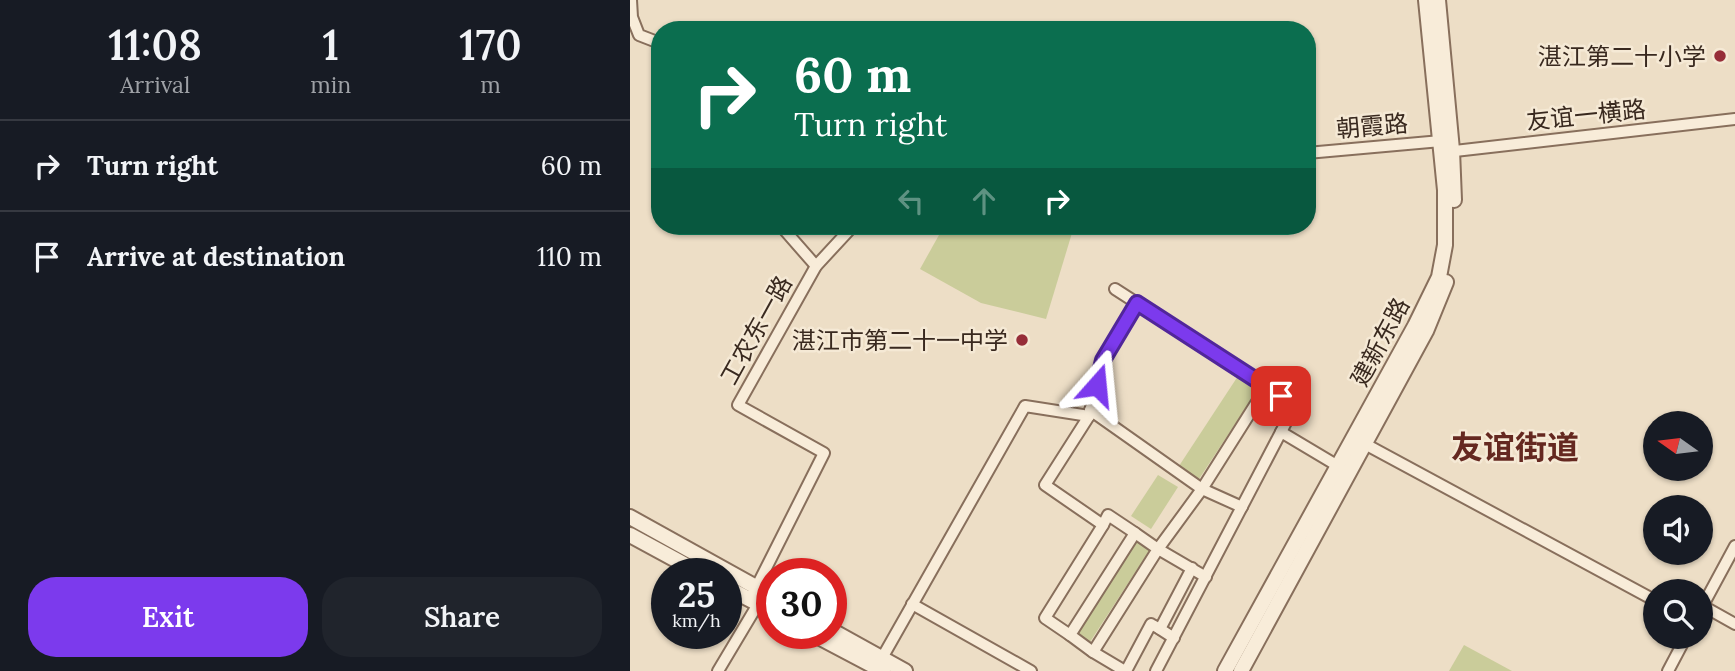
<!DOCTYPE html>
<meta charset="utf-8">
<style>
:root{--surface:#171b24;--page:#20242c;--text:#f1f3f6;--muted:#9ea1a6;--line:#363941;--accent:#7c3aed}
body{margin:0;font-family:Lora,"Noto Sans SC",serif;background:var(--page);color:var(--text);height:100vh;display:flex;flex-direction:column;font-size:26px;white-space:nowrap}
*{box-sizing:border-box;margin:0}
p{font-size:23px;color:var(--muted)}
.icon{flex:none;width:38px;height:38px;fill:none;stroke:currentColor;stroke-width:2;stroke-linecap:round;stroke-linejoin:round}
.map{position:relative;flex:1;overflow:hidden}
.panel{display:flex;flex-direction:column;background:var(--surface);width:630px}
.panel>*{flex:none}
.guide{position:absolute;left:21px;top:21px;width:665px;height:214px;border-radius:28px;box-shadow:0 2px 5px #0004;background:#0b6e4f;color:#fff;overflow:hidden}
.needle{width:46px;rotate:284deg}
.controls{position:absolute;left:1013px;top:411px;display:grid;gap:14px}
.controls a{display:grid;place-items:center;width:70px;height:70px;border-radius:50%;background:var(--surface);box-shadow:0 2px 5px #0004;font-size:35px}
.speed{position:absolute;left:21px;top:558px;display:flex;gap:14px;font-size:35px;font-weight:700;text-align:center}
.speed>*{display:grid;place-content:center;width:91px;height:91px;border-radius:50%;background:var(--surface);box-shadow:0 2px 5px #0004;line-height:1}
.speed small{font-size:18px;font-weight:400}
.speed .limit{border:10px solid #d22;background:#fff;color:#111}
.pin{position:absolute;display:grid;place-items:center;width:60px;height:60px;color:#fff;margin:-30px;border-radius:14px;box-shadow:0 4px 10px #0006}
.me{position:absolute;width:77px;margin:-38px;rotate:18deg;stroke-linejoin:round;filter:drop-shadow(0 0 5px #0008)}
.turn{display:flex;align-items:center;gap:24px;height:147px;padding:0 28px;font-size:32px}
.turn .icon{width:91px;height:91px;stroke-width:2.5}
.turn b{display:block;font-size:49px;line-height:60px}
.lanes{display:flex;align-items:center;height:66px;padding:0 28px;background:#0003;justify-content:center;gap:35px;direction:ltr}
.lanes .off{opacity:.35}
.eta{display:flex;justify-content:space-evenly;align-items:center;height:119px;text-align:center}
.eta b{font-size:42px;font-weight:600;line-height:49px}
.cta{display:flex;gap:14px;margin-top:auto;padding:14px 28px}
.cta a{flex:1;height:80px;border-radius:28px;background:var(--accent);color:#fff;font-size:28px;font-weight:600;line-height:80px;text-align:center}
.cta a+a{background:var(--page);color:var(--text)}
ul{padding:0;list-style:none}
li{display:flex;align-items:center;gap:21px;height:91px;padding:0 28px;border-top:2px solid var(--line)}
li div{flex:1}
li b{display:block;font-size:26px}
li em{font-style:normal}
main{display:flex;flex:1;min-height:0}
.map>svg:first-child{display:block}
</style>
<main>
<section class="panel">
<div class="eta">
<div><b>11:08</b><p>Arrival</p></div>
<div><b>1</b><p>min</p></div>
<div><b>170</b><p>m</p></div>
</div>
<ul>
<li><svg class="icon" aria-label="right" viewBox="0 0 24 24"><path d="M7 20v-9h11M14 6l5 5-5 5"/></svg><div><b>Turn right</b></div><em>60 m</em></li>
<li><svg class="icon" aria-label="arrive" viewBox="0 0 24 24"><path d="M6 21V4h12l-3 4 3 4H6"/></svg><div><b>Arrive at destination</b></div><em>110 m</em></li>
</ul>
<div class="cta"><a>Exit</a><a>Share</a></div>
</section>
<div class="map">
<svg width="1105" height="671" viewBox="0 0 1105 671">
<rect width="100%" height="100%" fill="#eddec6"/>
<g fill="#cacc9a">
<polygon points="314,226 421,226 442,233 416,319 351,303 290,269"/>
<polygon points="608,376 628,389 569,479 549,466"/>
<polygon points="528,475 548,487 521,529 501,516"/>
<polygon points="506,538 521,548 458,645 443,635"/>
<polygon points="834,645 882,671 819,671"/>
</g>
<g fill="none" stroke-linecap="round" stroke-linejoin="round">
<g stroke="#886f5c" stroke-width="14">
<g id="minor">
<polyline points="1,0 2,17 9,35 27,42"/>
<polyline points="816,152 1105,119"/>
<polyline points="677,153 811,141"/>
<polyline points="151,226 186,266"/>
<polyline points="485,289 665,405 651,432"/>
<polyline points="460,410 572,489 612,507"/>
<polyline points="459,416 415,485 473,525 478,515 505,533 440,635 463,652"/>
<polyline points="735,444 1026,601"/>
<polyline points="576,577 528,549 572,489 637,386"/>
<polyline points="123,594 194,453 108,405 186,266 223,226"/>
<polyline points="282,604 401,671"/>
<polyline points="1073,606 1105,624"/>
<polyline points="1071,609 1105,546"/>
<polyline points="440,635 415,618 473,525"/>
<polyline points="544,638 530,629 562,568"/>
<polyline points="252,658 395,406 459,416 473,360 507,303"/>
<polyline points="88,671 128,604"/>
<polyline points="495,671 463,652 528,549 505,533"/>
<polyline points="496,671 521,624 530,629"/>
<polyline points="526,671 651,432 708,466"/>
<polyline points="1038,671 1056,637"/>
</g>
</g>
<g stroke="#886f5c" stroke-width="18">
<g id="tertiary">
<polyline points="808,0 822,150 824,200"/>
<polyline points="0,517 142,596"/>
<polyline points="0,535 72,574"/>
<polyline points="96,587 142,611"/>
<polyline points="201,630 275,671"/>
<polyline points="183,634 253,671"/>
<polyline points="595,671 785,326 809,277 815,245 815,190 796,0"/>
<polyline points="611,671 796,331 816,282"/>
</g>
</g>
<use href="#minor" stroke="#f8ecd9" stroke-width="10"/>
<use href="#tertiary" stroke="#f8ecd9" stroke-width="14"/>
</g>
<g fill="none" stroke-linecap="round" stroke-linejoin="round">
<g stroke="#51269a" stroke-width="18">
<polyline id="route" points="467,385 473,360 507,303 651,396"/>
</g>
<use href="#route" stroke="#7c3aed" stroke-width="12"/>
</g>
<g fill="#962d38" stroke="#f5e9d5" stroke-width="2.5">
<circle cx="1090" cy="56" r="7"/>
<circle cx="392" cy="340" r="7"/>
</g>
<g text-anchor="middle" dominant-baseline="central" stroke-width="5" stroke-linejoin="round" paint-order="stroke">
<g font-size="24" fill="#39291f" stroke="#f5e9d5" text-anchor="end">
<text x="1076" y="56">湛江第二十小学</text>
<text x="378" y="340">湛江市第二十一中学</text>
</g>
<g font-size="24" fill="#39291f" stroke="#f5e9d5">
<text transform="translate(956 115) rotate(-6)">友谊一横路</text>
<text transform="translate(742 126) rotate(-5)">朝霞路</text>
<text transform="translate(126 330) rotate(-61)">工农东一路</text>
<text transform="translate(750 342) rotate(-62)">建新东路</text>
</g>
<g font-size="32" font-weight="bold" fill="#652820" stroke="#f5e9d5">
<text x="885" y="447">友谊街道</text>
</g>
</g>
</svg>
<div class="controls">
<a><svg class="needle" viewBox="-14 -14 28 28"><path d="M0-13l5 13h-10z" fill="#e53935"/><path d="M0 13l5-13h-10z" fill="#9ea1a6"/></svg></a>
<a><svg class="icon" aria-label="sound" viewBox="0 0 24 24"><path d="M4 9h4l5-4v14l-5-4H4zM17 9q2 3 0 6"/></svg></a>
<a><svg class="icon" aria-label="search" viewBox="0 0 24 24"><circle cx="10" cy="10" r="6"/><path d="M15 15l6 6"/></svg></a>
</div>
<div class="speed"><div>25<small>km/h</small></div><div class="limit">30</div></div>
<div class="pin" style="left:651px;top:396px;background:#d93025"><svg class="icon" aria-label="arrive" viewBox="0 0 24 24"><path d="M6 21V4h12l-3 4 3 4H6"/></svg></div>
<svg class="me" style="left:467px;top:385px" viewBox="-20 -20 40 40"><path d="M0-17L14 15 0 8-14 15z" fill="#7c3aed" stroke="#fff" stroke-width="4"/></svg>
<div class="guide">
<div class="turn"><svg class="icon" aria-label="right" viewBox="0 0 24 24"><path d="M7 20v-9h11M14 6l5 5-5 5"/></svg><div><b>60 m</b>Turn right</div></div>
<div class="lanes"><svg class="icon off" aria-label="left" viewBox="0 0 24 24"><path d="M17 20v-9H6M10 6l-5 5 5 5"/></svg><svg class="icon off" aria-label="ahead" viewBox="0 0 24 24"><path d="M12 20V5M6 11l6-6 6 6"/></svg><svg class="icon" aria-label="right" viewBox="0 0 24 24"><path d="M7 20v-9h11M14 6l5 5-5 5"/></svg></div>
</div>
</div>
</main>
